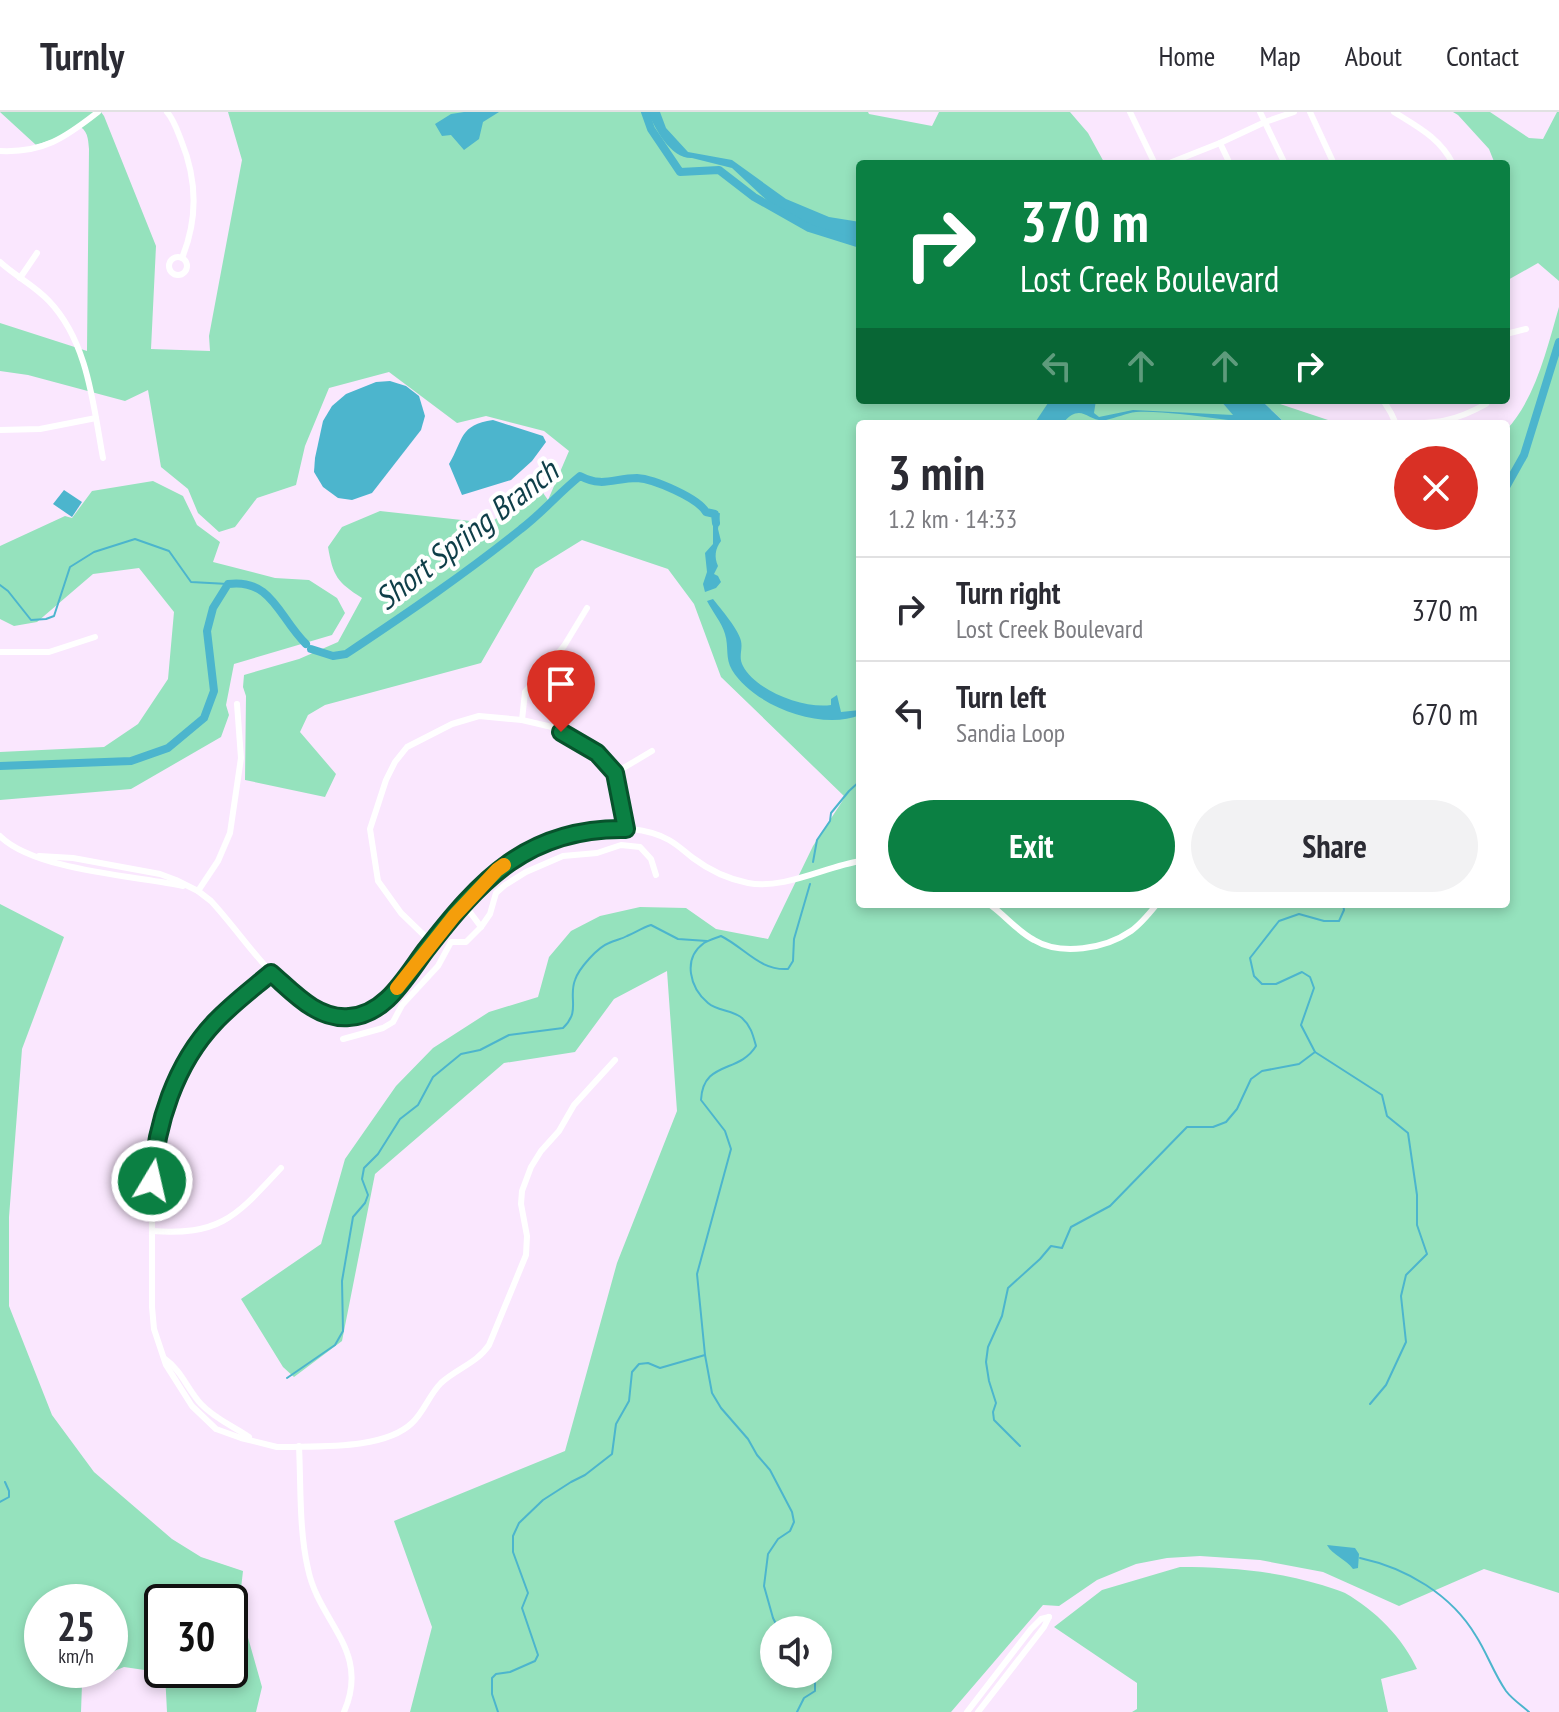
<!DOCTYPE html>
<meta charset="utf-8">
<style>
:root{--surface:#fff;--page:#f2f2f3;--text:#2b2b33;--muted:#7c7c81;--line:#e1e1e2;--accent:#0b8043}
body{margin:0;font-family:"PT Sans Narrow",sans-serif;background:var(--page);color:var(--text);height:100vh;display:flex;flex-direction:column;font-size:30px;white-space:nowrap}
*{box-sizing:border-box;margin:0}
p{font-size:26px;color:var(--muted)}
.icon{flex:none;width:44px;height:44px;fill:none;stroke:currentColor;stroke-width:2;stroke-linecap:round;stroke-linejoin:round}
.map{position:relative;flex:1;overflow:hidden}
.details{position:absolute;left:856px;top:308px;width:654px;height:488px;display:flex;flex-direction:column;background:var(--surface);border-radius:8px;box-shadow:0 4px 12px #0003}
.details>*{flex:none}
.guide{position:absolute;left:856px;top:48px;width:654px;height:244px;border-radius:8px;box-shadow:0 4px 12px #0003;background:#0b8043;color:#fff;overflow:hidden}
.fabs{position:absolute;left:760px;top:1504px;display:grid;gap:16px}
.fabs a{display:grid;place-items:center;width:72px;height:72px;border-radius:50%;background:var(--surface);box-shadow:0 4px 12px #0003;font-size:40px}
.speed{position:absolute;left:24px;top:1472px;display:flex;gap:16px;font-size:40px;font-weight:700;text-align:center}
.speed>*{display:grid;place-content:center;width:104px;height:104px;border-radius:50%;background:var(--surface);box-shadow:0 4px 12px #0003;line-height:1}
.speed small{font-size:20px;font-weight:400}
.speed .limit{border:4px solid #111;border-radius:12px;background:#fff;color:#111}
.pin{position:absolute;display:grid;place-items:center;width:68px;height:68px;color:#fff;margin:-82px -34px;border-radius:50% 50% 50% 0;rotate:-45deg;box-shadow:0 0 8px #0007}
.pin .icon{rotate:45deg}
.me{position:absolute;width:88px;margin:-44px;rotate:9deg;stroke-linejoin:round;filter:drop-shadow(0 0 6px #0008)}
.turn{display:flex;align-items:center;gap:28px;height:168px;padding:0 32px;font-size:36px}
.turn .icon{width:104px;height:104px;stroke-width:2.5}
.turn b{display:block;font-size:56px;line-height:68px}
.lanes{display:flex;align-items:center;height:76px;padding:0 32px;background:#0003;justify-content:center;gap:40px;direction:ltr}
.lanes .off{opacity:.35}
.round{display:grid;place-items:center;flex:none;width:84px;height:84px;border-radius:42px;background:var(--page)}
.head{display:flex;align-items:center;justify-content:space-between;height:136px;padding:0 32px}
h1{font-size:48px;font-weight:800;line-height:60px}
.primary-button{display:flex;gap:16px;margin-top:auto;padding:16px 32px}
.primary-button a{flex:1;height:92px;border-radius:48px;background:var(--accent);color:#fff;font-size:32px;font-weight:800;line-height:92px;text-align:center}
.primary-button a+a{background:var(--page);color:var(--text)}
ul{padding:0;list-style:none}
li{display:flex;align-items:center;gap:24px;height:104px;padding:0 32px;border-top:2px solid var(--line)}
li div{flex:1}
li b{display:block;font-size:30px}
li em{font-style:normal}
header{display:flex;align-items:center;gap:48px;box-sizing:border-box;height:112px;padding:0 40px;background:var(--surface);border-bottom:2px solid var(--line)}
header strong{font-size:38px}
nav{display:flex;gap:44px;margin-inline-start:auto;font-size:28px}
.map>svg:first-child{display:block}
</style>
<header>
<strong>Turnly</strong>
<nav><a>Home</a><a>Map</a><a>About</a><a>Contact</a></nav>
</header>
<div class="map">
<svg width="1559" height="1600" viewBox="0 0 1559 1600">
<rect width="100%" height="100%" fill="#fae7fe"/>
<g fill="#95e2bd" fill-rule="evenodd">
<path d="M 0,0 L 101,0 L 104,4 L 156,134 L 151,237 L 210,239 L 209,224 L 242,48 L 228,0 L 868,0 L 869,2 L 932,14 L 939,0 L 1070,0 L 1088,21 L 1105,52 L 860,52 L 860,288 L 1220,288 L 1234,303 L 1255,312 L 860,312 L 860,792 L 1506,792 L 1506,318 C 1535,289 1548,233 1559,195 L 1559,1481 L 1484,1457 L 1399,1494 L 1323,1460 L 1260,1448 L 1200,1444 L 1167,1446 L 1136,1452 L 1097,1468 L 1059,1494 L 1043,1493 L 951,1600 L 410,1600 L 432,1515 L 394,1409 L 565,1339 L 617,1151 L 677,999 L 667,859 L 614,887 L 575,940 L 504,951 L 375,1062 L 342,1229 L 294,1265 L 283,1255 L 241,1187 L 321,1132 L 345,1047 L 396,974 L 433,936 L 489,900 L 538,885 L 549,845 L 571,819 L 600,804 L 640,795 L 686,796 L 716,817 L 768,827 L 813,734 L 845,685 L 721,565 L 694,492 L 668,457 L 582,428 L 535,457 L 481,551 L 325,593 L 308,603 L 300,620 L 336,662 L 325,685 L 245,668 L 246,584 L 243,575 L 244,563 L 299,547 L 338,530 L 362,486 C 337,470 333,464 328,435 L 342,415 L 380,399 L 489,411 L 541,378 L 548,388 L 569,339 L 544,319 L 486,304 L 457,311 L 389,260 L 329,276 L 305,334 L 296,373 L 257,386 L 235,415 L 219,420 L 198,401 L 188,377 L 161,355 L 148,278 L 125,289 L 28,263 L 0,259 L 0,211 L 87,239 L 89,37 C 88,26 88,18 77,13 L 57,26 L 36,33 ZM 774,1518 L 818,1518 L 818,1562 L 774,1562 Z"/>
<polygon points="1453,0 1490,0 1529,26 1543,27 1557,0 1559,0 1559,169 1538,151 1506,169 1506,115 1508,112 1506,52 1495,52 1489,37 1458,3"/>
<polygon points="1261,288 1274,288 1277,291 1340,312 1286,312"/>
<polygon points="153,369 183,384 197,413 220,430 213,450 275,466 309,468 337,486 345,501 332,523 234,552 226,593 229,603 221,625 131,677 0,688 0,640 104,635 138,612 168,567 174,500 139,456 93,462 37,510 14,514 0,507 0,434 65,404 72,406 92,379"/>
<path d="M 0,792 L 64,825 L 22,937 L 9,1105 L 9,1194 L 52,1303 L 94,1360 L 172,1427 L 201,1445 L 243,1459 L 239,1494 L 262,1575 L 256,1600 L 167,1600 L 165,1561 L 124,1555 L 82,1572 L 81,1600 L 0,1600 ZM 42,1490 L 110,1490 L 110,1558 L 42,1558 ZM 162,1490 L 230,1490 L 230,1558 L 162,1558 Z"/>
<path d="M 1180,1455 C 1228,1455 1276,1459 1322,1473 C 1330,1476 1339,1478 1345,1481 C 1375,1498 1403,1526 1417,1557 L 1381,1567 L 1388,1600 L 1132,1600 L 1137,1597 L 1137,1571 L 1054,1515 L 1102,1478 Z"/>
</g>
<g fill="#4cb5cd">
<polygon points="464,0 499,0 483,10 479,27 464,38 451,23 442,24 435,12 451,2"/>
<path d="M 648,0 L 660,0 L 666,16 L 688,40 L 732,48 L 786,87 L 829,105 L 860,110 L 860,128 L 813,117 L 773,94 L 732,56 L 692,46 C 671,47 655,17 648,0 Z"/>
<polygon points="390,269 406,274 419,284 425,304 421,318 372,381 352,388 338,386 323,375 314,360 315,346 323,309 332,294 346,282 376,270"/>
<path d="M 1050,288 L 1096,288 L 1094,301 L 1099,305 L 1133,298 L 1233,303 L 1220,288 L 1261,288 L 1286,312 C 1251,312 1215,306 1180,302 C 1165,301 1151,299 1136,300 C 1126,301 1116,306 1106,308 C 1087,311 1082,288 1062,312 L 1034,312 Z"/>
<path d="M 493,308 L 543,324 L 546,330 L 532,349 L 511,368 L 462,383 L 449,352 C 464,327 459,313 493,308 Z"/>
<polygon points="64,378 82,390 72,405 53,392"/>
<path d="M 720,401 L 718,417 L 721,429 C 715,437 714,445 718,454 L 714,462 L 718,464 L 721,470 L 716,476 L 705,480 L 703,472 L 707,460 L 705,441 L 713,432 L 713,403 Z"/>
<path d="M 713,487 C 721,497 739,518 741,529 C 743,538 738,545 743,554 C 756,579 804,597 831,593 L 831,587 L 837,583 L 841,600 L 860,598 L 860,603 C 821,619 754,594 732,558 C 725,546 729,535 725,522 C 722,511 712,499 707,489 Z"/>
<path d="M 1327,1433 L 1355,1436 L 1359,1442 L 1358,1456 L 1353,1457 C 1346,1447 1332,1443 1327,1433 Z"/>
</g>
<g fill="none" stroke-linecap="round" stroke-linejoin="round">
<g stroke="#4cb5cd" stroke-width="2">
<polyline points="0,473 8,479 31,508 46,507 54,504 70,455 94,440 135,427 169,439 191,470 228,472"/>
<polyline points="813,750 817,728 830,709 831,701 849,679 860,669"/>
<polyline points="1315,940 1382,983 1387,1004 1408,1021 1417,1083 1417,1113 1427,1142 1406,1163 1401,1184 1406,1230 1386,1273 1370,1292"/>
<polyline points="705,1243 712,1281 721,1296 748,1327 757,1343 770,1358 792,1400 794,1410 790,1419 778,1427 768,1442 764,1474 773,1506 779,1518"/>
<path d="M 287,1266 L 335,1233 L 343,1219 L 342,1169 L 353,1105 L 365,1091 L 368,1083 L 362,1067 L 364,1056 L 378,1042 L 400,1007 L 418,993 L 433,965 L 461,942 L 480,938 L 509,923 L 563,916 C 581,899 568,886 575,868 C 579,856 598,835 609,831 C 615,828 622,827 627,824 C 636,820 642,816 651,813 L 678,827 L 707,829"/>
<polyline points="1020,1334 994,1308 993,1300 996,1291 989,1269 986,1250 988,1235 1002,1204 1008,1176 1040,1147 1051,1134 1062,1136 1071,1115 1110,1094 1187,1015 1213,1015 1226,1010 1237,997 1251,967 1262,959 1299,952 1315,940 1301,913 1314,876 1310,865 1302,860 1276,872 1262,872 1254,864 1250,846 1279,809 1299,802 1324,809 1339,809 1344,798 1343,792"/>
<polyline points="0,1390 9,1385 9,1379 5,1370"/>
<path d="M 1360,1446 C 1406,1456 1451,1482 1476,1524 C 1487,1541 1494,1562 1506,1579 C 1512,1587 1521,1593 1529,1600"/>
<path d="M 498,1600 L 492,1582 L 492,1566 L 496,1562 L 510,1560 L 535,1549 L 538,1543 L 522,1496 L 528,1481 L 513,1440 L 513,1424 L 519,1411 L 543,1388 L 571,1370 L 585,1363 L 612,1342 L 616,1312 L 629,1289 L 632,1260 L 639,1252 L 648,1251 L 660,1256 L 705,1243 L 697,1162 L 731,1037 L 725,1019 L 701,988 C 703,948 739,962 756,934 C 753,923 751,914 742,906 C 733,898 717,899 708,891 C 690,876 682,847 704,831 C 709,828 716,826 721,824 C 745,836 760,859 788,857 L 793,849 L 794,827 L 810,772"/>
<polyline points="797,1600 804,1586 815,1579 815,1571 809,1562"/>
</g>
<g stroke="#4cb5cd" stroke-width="8">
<polyline points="645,0 651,17 680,60 719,58 754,85 809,116 860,132"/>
<polyline points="1506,375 1524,343 1559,230"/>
<path d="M 311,537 L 333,544 L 346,542 C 406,502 465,462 521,417 C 542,401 560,380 580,364 C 603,376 614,366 637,366 C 654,367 698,386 706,400 L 715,402 L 716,411"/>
<path d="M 0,654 L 131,649 L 168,636 L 204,606 L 214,579 L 207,519 L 213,496 L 228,472 C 272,466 279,506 306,532"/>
</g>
<g stroke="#fff" stroke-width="6">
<path d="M 167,0 C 174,8 177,18 181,28 C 197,67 198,107 182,146"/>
<polyline points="1130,0 1155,52"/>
<polyline points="1260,0 1285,52"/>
<polyline points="1310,0 1334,52"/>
<path d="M 1394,0 C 1418,15 1440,26 1453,52"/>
<polyline points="1220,31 1230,52"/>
<path d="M 0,39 C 43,41 65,26 98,0"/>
<polyline points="1167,52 1220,31 1265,10 1294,0"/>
<circle cx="178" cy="154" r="9"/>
<path d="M 0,150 C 15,164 34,173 49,189 C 88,230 93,292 103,346"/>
<polyline points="20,166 37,141"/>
<polyline points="1506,222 1526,217"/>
<polyline points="1383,288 1391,301 1396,312"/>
<path d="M 1401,312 C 1437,311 1454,310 1486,292"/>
<polyline points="0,318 40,317 96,306"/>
<polyline points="0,540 49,540 95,525"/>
<polyline points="522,608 525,580 564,534 587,496"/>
<polyline points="615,661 652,639"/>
<path d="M 0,724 C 34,758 135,764 183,774"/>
<path d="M 39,744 L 73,746 L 160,762 L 176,768 L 198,779 L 211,789 C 245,826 272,872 316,898 C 335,909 360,907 379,895 C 395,884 406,864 418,849 C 442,817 467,783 498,758 C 523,737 559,722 592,718 C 616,714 648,716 669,728 C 678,733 685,740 693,746 C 709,758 728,767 748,771 C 783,778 825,755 860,749"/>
<polyline points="198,779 218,749 230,721 241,646 237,592"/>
<polyline points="464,792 481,815 490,802 496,781 505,773 526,760 563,744 597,741 621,733 640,735 651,747 656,763"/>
<path d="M 989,792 C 1005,803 1017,819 1034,828 C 1061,844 1105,837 1131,819 C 1141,812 1149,802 1157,792"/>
<polyline points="432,831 401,801 378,769 370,717 386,668 395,650 407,635 452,612 479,604 522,608 552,615 597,641 615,661 626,717"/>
<path d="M 271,861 C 252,877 232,892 215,910 C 175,952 156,1012 152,1069 L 152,1195 L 154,1217 L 166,1253 L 192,1294 L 216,1317 L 241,1326 L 277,1335 L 286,1335 C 322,1334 385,1337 412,1311 C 424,1300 429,1283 441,1271 C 456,1257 477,1251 489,1233 L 526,1143 L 527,1124 L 521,1092 L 522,1079 L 531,1055 L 541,1039 L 559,1019 L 574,993 L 615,948"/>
<polyline points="343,927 383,916 393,910 402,893 438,854 451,830 466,830 481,815"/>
<path d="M 152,1119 C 222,1124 237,1103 281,1056"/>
<path d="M 165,1247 C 181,1258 188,1278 201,1292 C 215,1307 233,1314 249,1325"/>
<path d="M 299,1334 C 301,1375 299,1418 308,1457 C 319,1511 371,1538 344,1600"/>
<polyline points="967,1600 1031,1517 1041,1507 1049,1505"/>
<polyline points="978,1600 1044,1515 1049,1505"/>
</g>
</g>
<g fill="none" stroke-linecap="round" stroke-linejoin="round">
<g stroke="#07532c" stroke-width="20">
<path id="route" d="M 152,1069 C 156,1012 175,952 215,910 C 232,892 252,877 271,861 C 293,880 317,908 349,905 C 385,903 405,866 425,839 C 480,768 528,715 626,717 L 615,661 L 597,641 L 561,620"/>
</g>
<use href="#route" stroke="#0b8043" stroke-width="14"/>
<polyline stroke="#f59e0b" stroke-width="14" points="397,876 454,804 497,758 504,753"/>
</g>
<g text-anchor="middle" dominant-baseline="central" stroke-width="8" stroke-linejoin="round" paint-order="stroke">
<g font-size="32" font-style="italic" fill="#0e3e48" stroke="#fff">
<text transform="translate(466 422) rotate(-38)">Short Spring Branch</text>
</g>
</g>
</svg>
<div class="fabs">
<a><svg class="icon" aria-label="sound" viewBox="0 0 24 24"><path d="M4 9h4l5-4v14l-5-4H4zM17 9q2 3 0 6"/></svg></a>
</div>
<div class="speed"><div>25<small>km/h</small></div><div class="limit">30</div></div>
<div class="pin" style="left:561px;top:620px;background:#d93025"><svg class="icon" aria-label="arrive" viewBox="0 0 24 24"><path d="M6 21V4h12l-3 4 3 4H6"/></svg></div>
<svg class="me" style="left:152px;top:1069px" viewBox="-20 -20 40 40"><circle r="17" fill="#0b8043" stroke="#fff" stroke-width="3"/><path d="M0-11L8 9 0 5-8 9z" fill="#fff"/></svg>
<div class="guide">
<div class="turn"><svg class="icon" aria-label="right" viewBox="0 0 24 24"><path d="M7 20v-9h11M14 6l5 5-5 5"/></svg><div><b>370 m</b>Lost Creek Boulevard</div></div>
<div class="lanes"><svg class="icon off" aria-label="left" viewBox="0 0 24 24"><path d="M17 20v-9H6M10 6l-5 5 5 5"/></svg><svg class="icon off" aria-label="ahead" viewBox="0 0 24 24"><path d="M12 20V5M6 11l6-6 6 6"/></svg><svg class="icon off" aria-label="ahead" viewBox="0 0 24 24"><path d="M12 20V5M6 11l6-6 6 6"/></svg><svg class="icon" aria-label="right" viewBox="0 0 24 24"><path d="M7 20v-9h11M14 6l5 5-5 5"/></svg></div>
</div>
<section class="details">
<div class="head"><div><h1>3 min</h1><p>1.2 km · 14:33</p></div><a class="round" style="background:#d93025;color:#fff"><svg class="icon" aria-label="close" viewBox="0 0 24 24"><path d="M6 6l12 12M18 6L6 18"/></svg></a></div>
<ul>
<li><svg class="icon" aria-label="right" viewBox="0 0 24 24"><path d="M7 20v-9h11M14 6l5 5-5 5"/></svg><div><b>Turn right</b><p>Lost Creek Boulevard</p></div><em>370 m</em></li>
<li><svg class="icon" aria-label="left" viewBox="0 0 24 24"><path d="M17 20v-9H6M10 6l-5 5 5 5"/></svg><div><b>Turn left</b><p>Sandia Loop</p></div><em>670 m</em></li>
</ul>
<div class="primary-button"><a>Exit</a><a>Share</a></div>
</section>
</div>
